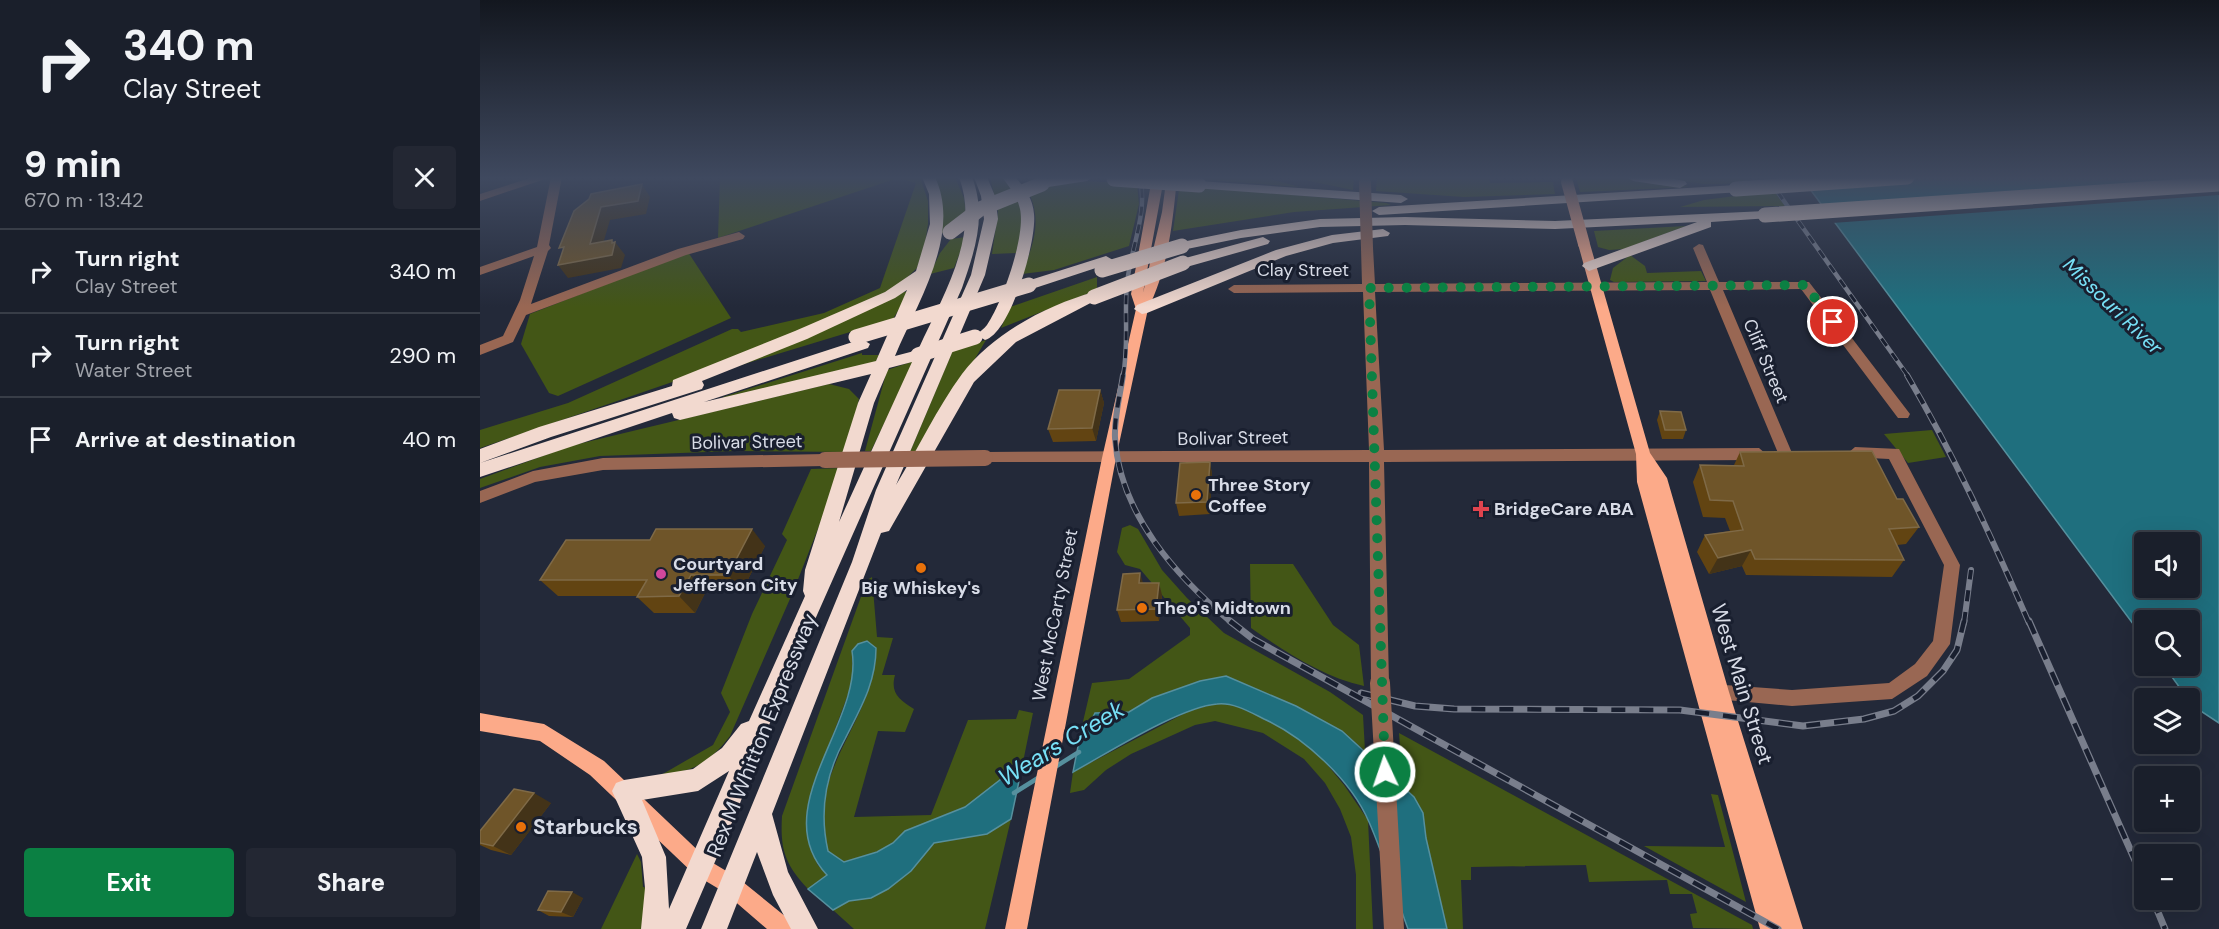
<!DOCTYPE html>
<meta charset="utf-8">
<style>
:root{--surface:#1a1f2b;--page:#232733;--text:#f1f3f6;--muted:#9fa2a9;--line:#383d47;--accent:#0b8043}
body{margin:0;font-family:"DM Sans",sans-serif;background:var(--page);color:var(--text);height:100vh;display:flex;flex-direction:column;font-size:22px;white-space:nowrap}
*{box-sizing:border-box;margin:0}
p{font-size:20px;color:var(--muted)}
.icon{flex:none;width:33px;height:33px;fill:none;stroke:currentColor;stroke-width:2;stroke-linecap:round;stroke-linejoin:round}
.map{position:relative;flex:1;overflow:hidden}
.panel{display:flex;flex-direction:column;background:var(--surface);width:480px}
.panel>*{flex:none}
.hud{background:#1a1f2b;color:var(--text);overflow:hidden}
.tools{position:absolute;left:1654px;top:532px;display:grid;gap:12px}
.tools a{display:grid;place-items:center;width:66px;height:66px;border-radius:6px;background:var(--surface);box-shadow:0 6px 24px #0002,0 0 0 2px var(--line);font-size:30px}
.pin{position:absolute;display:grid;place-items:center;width:51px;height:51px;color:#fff;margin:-26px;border:3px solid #fff;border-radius:50%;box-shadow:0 2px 6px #0007}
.me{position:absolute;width:66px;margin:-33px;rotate:357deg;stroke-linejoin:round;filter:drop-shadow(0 0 4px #0008)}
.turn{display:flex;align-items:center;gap:21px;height:126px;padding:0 24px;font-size:27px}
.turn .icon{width:78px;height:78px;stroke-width:2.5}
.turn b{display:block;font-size:42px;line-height:51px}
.round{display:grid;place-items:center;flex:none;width:63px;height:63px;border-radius:6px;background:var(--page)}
.head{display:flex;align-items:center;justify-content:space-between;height:102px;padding:0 24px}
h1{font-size:36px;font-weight:800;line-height:45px}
.button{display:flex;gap:12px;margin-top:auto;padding:12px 24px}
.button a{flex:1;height:69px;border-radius:6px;background:var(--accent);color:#fff;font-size:24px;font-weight:800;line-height:69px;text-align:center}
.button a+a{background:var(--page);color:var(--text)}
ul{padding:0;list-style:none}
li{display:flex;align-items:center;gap:18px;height:84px;padding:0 24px;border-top:2px solid var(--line)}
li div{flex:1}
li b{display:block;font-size:22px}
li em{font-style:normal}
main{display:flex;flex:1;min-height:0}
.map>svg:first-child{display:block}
</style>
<main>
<section class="panel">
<div class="hud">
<div class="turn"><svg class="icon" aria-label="right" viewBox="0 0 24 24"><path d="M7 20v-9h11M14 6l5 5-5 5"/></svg><div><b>340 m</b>Clay Street</div></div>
</div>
<div class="head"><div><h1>9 min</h1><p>670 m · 13:42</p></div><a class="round"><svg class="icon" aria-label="close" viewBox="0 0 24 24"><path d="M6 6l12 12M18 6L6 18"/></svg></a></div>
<ul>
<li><svg class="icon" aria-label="right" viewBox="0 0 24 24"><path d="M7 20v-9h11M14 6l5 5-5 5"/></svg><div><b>Turn right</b><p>Clay Street</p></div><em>340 m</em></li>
<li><svg class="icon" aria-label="right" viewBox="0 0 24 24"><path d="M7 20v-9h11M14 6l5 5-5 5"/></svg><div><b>Turn right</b><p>Water Street</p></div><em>290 m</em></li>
<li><svg class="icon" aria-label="arrive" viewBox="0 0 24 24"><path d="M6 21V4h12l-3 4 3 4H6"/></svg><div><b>Arrive at destination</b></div><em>40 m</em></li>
</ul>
<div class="button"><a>Exit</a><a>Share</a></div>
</section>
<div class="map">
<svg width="1739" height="929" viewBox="0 0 1739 929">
<rect width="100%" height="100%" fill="#232939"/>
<g fill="#435616">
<polygon points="240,177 440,177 448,201 448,224 445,244 437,268 418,286 363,313 204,378 0,448 0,430 88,403 252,329 258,329 261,332 344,313 400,288 436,183 418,178 238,238"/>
<polygon points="453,177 475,177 484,198 486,214 460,235"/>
<path d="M 510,177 L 524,177 C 548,204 544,222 536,253 L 512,254 L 518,212 Z"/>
<polygon points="782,177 820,187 702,178 702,177"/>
<polygon points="810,177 874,177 873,190"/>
<polygon points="897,177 1008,177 1010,183 1073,182 1075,194 984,197 896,191"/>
<polygon points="1138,177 1210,187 1100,192 1096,178"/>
<polygon points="1172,177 1263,177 1271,183 1225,184"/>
<path d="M 596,181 L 657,183 L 659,204 L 649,246 L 574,270 L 542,274 C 553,245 563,221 548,191 Z"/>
<polygon points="721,187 906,203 911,205 814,212 693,231 699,190"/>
<polygon points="1294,191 1305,206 1200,207 1224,200"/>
<polygon points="1206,226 1144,249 1129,250 1118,247 1114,231"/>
<polygon points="486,237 474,268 450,274 460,253 471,239"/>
<polygon points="208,252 251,318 78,396 69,393 41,344 50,314"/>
<polygon points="1150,255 1165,266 1167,273 1221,271 1226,281 1134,282 1130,280 1133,268"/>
<polygon points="617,277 617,290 521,328 530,307"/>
<polygon points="430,291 413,319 248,369 424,292"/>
<polygon points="506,340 440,452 430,452 473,350"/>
<polygon points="382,353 382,355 399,355 395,363 244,399 243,397"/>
<polygon points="434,361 391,451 385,451 407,370"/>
<polygon points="349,384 369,389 379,399 367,452 255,451 120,456 60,467 0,488 0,479 90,446"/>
<polygon points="1452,430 1466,457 1428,463 1404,434"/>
<path d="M 362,468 L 313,592 L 250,736 C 229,763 215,771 181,775 L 233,745 L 250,712 L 241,693 L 272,614 L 307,540 L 302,534 L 331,469 Z"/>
<polygon points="650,525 658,529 682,570 707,598 744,633 850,692 883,715 885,751 862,731 720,681 672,698 649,712 615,713 611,721 602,726 612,683 649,679 710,635 710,628 660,569 645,565 637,552 642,528"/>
<path d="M 770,564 L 813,564 L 853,625 L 879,645 L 884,686 C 843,677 806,652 771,628 Z"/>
<path d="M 392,577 L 397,637 L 413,638 L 402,675 L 415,675 C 410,693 419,700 434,709 L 425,732 L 398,731 L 374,817 L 451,815 L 488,720 L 536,719 L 539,710 L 553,713 L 543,762 L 485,807 L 425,831 L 413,843 L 397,852 L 364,862 L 348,851 C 346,841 342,829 342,819 C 344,755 396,710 396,648 L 372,651 L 373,681 L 332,791 L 337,864 L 347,875 L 328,889 C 305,864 300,850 302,816 L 387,580 Z"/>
<polygon points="738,703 757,706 808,730 840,756 864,785 888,820 893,929 876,929 876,875 871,837 860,809 845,783 824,759 783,733 735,721 715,725 651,754 626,770 604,790 590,793 593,772 709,711"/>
<polygon points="919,733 1272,925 1273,929 1213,928 1210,914 1217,913 1212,894 1190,894 1187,880 1109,882 1106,865 991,867 991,880 981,880 983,929 967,929 946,838 943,813 934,797 923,788"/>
<polygon points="1231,794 1238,795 1266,902 1164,846 1245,847"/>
<polygon points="531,819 505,929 374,929 353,910 369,901 391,898 431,871 454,843 507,834"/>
<polygon points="157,854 161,862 163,887 169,888 165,929 121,929"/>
</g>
<g fill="#1f6f7e" stroke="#56909e" stroke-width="1.5" fill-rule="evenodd">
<path d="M 1321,177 L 1722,177 L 1739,189 L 1739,723 L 1713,706 L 1684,666 L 1710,666 L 1710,621 L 1665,621 L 1665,640 ZM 1665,543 L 1710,543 L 1710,588 L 1665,588 Z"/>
<path d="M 387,641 L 396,648 C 396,683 380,709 365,739 C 345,775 339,811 348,851 L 364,862 L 397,852 L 413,843 L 425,831 L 485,807 L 543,762 L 531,819 L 507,834 L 454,843 L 431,871 L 408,889 L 391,898 L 369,901 L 353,910 L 328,889 L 347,875 C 285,808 384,723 372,651 L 378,644 Z"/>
<path d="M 746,676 L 816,706 L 862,731 L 934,797 L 943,813 L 946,838 L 967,929 L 928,929 C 915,894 904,856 889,822 C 871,780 824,737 784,719 C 770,712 753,702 737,704 C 700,707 628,753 593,772 L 602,726 L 611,721 L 615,713 L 649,712 L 672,698 L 720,681 Z"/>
</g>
<polygon fill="#232939" points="1739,185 1739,195 1352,223 1339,206"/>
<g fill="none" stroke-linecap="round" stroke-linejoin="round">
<g stroke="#56909e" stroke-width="4.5">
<polyline points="575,767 599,752"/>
<polyline points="534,793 558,778"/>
</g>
<g fill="#996753" fill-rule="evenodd">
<polygon points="53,177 71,177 0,201 0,194"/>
<polygon points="71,177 82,177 69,245 71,248 68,251 51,304 198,249 259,232 265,236 263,239 206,255 46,315 33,342 0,355 0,345 23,336 40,300 54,256 0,275 0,267 57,247"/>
<polygon points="887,244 893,248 895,284 1227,282 1213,248 1219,244 1223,245 1239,282 1329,282 1430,414 1428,418 1418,418 1321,289 1243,290 1312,453 1305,459 1298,453 1230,290 895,292 904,450 1279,448 1286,454 1279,460 904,462 909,683 906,689 900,691 894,689 891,683 889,462 500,462 498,458 500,454 505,452 889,450 883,292 754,293 748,289 754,285 882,284 881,248"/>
<polygon points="1375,447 1419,449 1480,565 1470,644 1447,676 1412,699 1312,706 1225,698 1222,692 1225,686 1231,684 1312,690 1409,683 1435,664 1453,641 1464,565 1409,459 1370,457 1368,453"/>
<polygon points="345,454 352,460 345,466 123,470 55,482 0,503 0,491 53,471 123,458"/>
</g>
<g fill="#fcaa89" fill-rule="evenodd">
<path d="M 677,177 L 697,177 C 693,221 688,269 668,309 L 636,458 L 547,929 L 525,929 L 622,458 L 656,309 L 651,294 L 670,189 ZM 686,182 L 682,212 L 663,293 L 682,189 Z"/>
<polygon points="1104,240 1110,244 1170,453 1187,478 1249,692 1323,929 1280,929 1157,482 1156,454 1098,244"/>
<polygon points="0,713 64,724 124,761 228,860 258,878 311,921 314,929 287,929 244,892 214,874 110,775 60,741 0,731"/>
</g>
<g fill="#f2d9cf" fill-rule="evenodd">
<path d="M 442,177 L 455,177 C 482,234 437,303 415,356 L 438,350 C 462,297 501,236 479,177 L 492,177 C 507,216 495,250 482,288 L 294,712 L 259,806 L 206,929 L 161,929 L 165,888 L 162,857 L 132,791 L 136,783 L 144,780 L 213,769 L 242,748 L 261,724 L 269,721 L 325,596 L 323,591 L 325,570 L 378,403 L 391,374 L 200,420 L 194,418 L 192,413 L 0,477 L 0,463 L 382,339 L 390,344 L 388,348 L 224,402 L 396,361 L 427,290 L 415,298 L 327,339 L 222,381 L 224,385 L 222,389 L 71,437 L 0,463 L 0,449 L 59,427 L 192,386 L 193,380 L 315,331 L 405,292 L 436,271 L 450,224 L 449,194 ZM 432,362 L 359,522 L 394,403 L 409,368 ZM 249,771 L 189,909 L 186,857 L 162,800 L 218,791 Z"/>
<path d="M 494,177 L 507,177 L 515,196 L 518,219 L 505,275 L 416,485 C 438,449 457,408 482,374 C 512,334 567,305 614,292 L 622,297 L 536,342 L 494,382 L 409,531 L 401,533 L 292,814 L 308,872 L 338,929 L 311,929 L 293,895 L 277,852 L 247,929 L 221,929 L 372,562 L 396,490 L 491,275 L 504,219 L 501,196 Z"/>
<path d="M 522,177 L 535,177 C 545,188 553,199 554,214 C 557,240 531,333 505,340 L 497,335 C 500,331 504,329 507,325 C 522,303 546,236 540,209 C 537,196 530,188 522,177 Z"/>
<polygon points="578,177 613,177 607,181 562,188 555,184 557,181"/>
<polygon points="1147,177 1183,177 1205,181 1207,184 1200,188 1153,181"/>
<polygon points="719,181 921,195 928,199 921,203 714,188 712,185"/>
<polygon points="1256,185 1263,189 1261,192 899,215 892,211 899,207"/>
<polygon points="1285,211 1290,212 1290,218 1231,222 1231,227 1109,271 1102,266 1104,263 1217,222 1075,229 925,225 840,227 761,238 702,250 695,246 702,242 761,230 840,219 925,217 1075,221"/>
<polygon points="903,229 910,233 908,236 853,243 806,256 667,313 662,314 654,309 657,305 796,250 852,235"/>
<polygon points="783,237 790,241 788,244 703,268 696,263 698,260"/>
<polygon points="626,256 633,260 631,263 549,290 541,285 544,282"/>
</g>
<g stroke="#797e8c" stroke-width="4.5">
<g id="rail-far2">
<polyline points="1287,177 1428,376"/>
<path d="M 643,376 C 649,345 644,314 647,283 C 651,247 668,214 660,177"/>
</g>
</g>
<g stroke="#797e8c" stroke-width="6">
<g id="rail-far1">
<path d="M 643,375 C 640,396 634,417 635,438 C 640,515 697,577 752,623"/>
<path d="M 1427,375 C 1474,455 1512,538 1549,623"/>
<polyline points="1484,623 1491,570"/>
</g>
</g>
<g stroke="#797e8c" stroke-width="7">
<g id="rail">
<polyline points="750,621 773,639 1298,929"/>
<polyline points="1549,621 1665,883"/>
<polyline points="881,693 935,706 974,709 1200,710 1323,726 1384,719 1414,711 1438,696 1463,671 1477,650 1484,621"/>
<polyline points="1673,900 1685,929"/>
</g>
</g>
<use href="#rail-far2" stroke="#191f2f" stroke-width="3" stroke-dasharray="9" stroke-linecap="butt"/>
<use href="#rail-far1" stroke="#191f2f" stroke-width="4" stroke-dasharray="11" stroke-linecap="butt"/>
<use href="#rail" stroke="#191f2f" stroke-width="4.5" stroke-dasharray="14" stroke-linecap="butt"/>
<polyline stroke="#996753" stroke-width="12" points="885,182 887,248"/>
<polyline stroke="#996753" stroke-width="16" points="345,460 505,458"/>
<polyline stroke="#996753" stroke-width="20" points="900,683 914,929"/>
<polyline stroke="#fcaa89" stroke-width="12" points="1087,182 1104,244"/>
<g stroke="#f2d9cf" stroke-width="15">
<polyline points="634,179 719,185"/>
<polyline points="1256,189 1427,177"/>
<polyline points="1285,215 1739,184"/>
<polyline points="470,232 500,209 562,184"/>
<polyline points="622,270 702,246"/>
<polyline points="614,297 703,263"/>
<polyline points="376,337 549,285"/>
<polyline points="438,355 495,337"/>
</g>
</g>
<g fill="#624412">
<polygon points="620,390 624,403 616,441 573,442 568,429"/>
<polygon points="1180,411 1206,430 1203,439 1182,439 1177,420"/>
<polygon points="1260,452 1417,499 1439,527 1426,544 1417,545 1424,560 1412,577 1266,575 1262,566 1229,574 1217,552 1225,535 1250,531 1245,518 1223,517 1213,482 1220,465 1254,465"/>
<polygon points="730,462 732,475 730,514 699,516 696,503"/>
<polygon points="285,546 262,591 226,591 215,613 174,613 157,597 158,596 78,596 60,580"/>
<polygon points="682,595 679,621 641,622 637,610"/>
<polygon points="71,803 31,855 11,850 0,845 0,831"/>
<polygon points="103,898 93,917 69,916 58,910"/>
</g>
<g fill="#433318">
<polygon points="162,184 170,197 166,214 130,220 119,257 110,244 121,207"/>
<polygon points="132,240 135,244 135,242 145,255 141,268 88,278 78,265"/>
<polygon points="620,390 624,403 616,441 612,428"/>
<polygon points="730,462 732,475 730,514 727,502"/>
<polygon points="272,529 285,546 262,591 248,575"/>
<polygon points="1271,550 1262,566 1229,574 1238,558"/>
<polygon points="660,573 664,586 659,583"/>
<polygon points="211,575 226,591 215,613 199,596"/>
<polygon points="679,583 682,595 679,621 676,609"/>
<polygon points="54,793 71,803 31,855 13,846"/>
<polygon points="92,892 103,898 93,917 81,912"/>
</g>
<g fill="#6f5529" stroke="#7f6a47" stroke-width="1.5">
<polygon points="162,184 158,201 121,207 110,244 132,240 132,243 135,242 132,255 78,265 84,247 79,248 94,211 109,199 111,194"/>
<polygon points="579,390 620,390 612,428 568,429"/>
<polygon points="1180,411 1201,412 1206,430 1185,430"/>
<polygon points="1392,451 1417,499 1423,499 1439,527 1409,529 1424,560 1275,559 1271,550 1238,558 1225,535 1263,530 1253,501 1230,500 1220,465 1264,466 1260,452"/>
<polygon points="730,462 727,502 696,503 700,463"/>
<polygon points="176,529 272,529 248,575 211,575 199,596 157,597 167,580 60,580 86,540 170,540"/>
<polygon points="660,573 659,583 679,583 676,609 637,610 643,574"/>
<polygon points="34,789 54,793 13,846 0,843 0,831"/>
<polygon points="68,891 92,892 81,912 58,910"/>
</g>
<linearGradient id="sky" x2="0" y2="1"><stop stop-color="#13171f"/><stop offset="0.58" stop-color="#3f495f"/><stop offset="1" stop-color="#3f495f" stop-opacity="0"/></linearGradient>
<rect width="1739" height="307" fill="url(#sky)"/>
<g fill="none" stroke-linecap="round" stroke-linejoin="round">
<polyline stroke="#0b8043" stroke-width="10" stroke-dasharray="0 18" points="905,772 889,288 1325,285 1353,322"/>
</g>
<g fill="#e8710a" stroke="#191f2f" stroke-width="2">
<circle cx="716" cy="495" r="6"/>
<circle cx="441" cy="568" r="6"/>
<circle cx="662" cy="608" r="6"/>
<circle cx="41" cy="827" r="6"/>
</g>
<path fill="#e0444e" stroke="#191f2f" stroke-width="2" d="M998 500h6v6h6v6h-6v6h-6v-6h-6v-6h6z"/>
<circle fill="#d1479c" stroke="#191f2f" stroke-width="2" cx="181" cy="574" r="6"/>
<g text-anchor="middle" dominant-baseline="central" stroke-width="6" stroke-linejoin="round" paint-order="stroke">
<g font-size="18" fill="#d8dce7" stroke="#191f2f">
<text x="823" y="270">Clay Street</text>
<text transform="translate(1286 361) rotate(67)">Cliff Street</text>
<text transform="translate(753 438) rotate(-1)">Bolivar Street</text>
<text transform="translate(267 442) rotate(-1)">Bolivar Street</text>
<text transform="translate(575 615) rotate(-79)">West McCarty Street</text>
</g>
<g font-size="18" font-weight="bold" fill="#d8dce7" stroke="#191f2f" text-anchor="start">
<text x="728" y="485">Three Story<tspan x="728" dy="21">Coffee</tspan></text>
<text x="1014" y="509">BridgeCare ABA</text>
<text x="193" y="564">Courtyard<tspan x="193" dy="21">Jefferson City</tspan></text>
<text x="441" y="588" text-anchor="middle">Big Whiskey's</text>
<text x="674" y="608">Theo's Midtown</text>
</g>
<g font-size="20" font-style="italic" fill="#77e0f6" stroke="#191f2f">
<text transform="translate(1633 306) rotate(44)">Missouri River</text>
</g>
<g font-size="21" fill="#d8dce7" stroke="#191f2f">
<text transform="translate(1262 684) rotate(73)">West Main Street</text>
<text transform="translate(282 735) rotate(-68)">Rex M Whitton Expressway</text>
</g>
<g font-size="21" font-weight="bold" fill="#d8dce7" stroke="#191f2f" text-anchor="start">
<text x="53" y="827">Starbucks</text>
</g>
<g font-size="24" font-style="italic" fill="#77e0f6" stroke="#191f2f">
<text transform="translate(581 743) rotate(-31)">Wears Creek</text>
</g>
</g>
</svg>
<div class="tools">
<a><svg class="icon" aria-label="sound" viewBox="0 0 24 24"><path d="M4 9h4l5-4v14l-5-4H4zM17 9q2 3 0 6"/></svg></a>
<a><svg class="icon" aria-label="search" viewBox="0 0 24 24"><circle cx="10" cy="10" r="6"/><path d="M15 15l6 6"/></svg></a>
<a><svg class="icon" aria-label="layers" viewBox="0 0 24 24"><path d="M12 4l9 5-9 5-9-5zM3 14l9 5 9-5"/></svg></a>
<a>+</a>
<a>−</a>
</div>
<div class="pin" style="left:1353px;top:322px;background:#d93025"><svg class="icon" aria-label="arrive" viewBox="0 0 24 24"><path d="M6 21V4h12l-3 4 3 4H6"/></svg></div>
<svg class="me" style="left:905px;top:772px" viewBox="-20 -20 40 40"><circle r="17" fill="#0b8043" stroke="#fff" stroke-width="3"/><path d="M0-11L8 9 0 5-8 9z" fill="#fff"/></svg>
</div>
</main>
